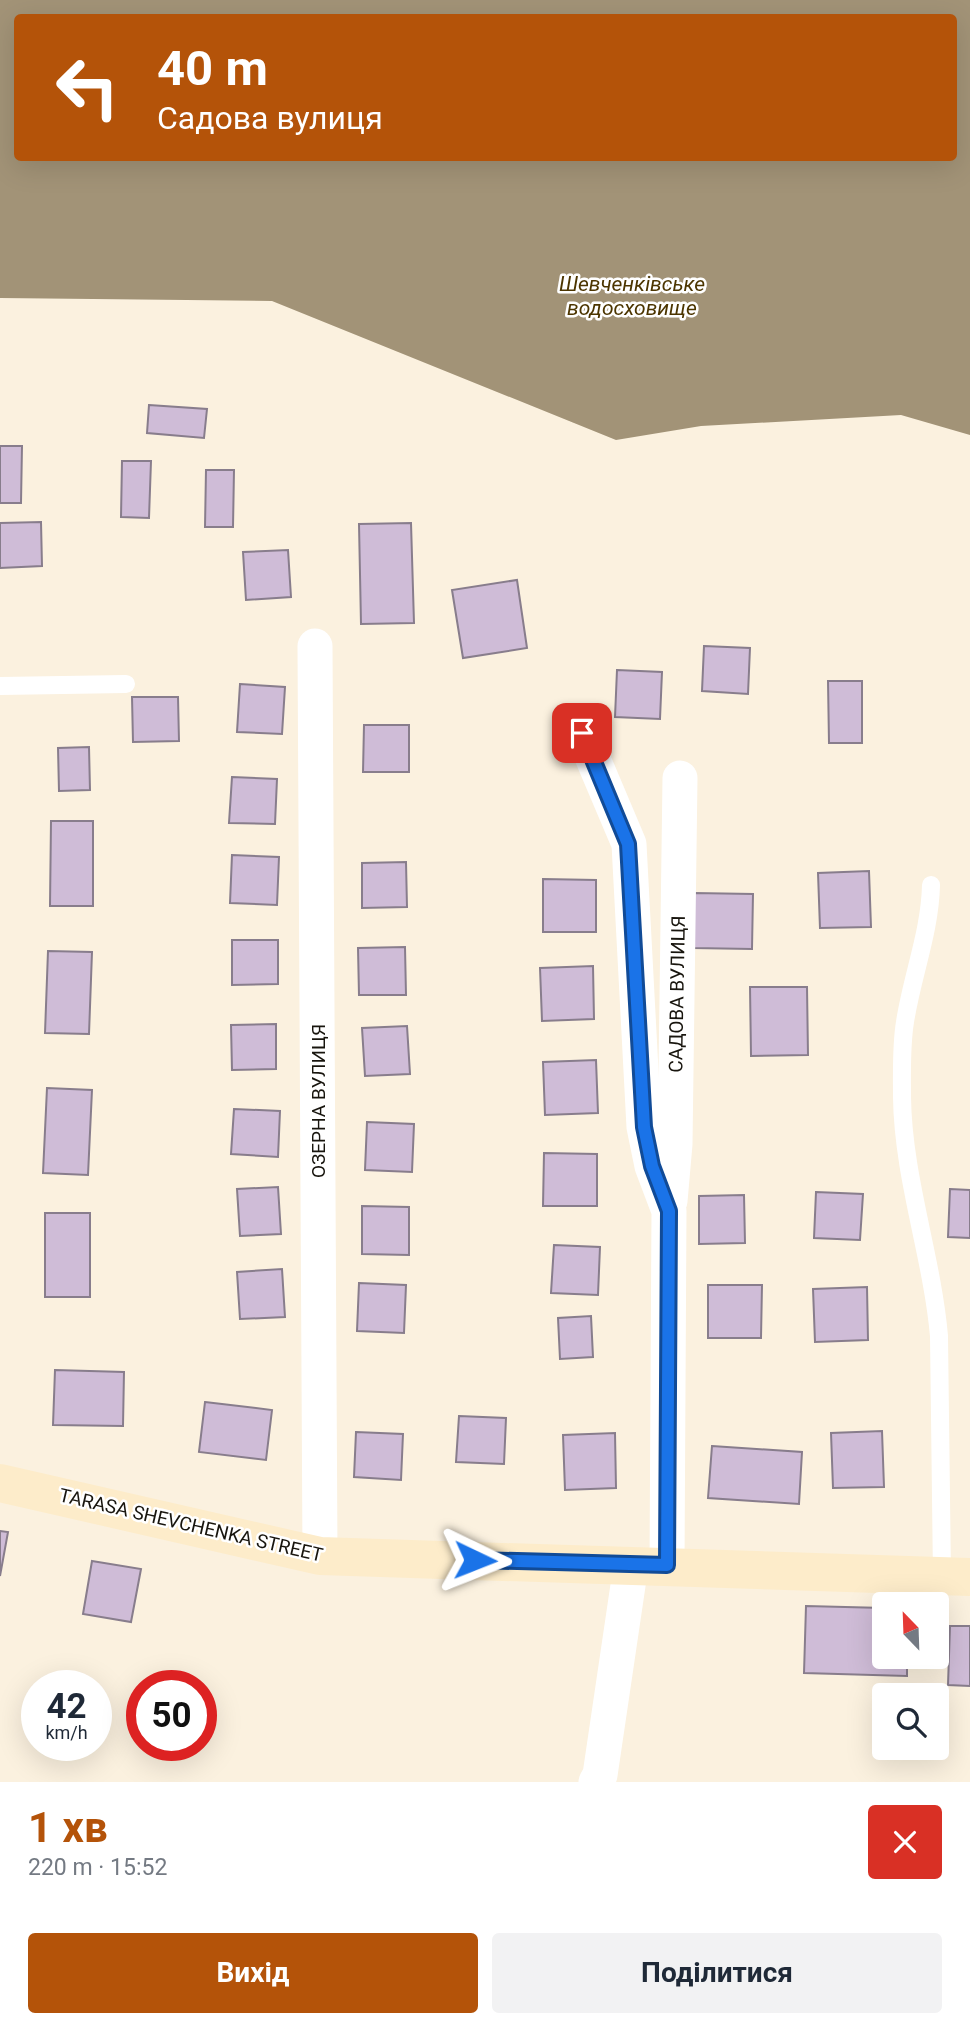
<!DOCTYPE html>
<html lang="uk">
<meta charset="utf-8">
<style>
:root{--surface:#fff;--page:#f2f2f3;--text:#1f2937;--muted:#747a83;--accent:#b45309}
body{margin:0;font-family:Roboto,sans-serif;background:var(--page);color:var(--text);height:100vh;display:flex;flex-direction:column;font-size:26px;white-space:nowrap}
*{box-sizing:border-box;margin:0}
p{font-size:23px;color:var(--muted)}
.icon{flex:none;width:38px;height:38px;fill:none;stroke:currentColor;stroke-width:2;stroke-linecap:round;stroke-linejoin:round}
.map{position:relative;height:1782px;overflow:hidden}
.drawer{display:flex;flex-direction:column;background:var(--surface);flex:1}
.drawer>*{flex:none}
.top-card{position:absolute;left:14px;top:14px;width:943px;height:147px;border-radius:7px;box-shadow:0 7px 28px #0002;background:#b45309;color:#fff;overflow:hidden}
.needle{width:46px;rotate:337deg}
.fabs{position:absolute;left:872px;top:1592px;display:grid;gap:14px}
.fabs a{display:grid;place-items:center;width:77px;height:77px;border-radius:7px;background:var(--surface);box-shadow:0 7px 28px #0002;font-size:35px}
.speed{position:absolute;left:21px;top:1670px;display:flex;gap:14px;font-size:35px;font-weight:700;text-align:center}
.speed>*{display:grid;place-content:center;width:91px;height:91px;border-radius:50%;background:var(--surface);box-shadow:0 7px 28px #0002;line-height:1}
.speed small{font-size:18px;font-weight:400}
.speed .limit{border:10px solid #d22;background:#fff;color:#111}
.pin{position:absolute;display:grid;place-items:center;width:60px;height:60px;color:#fff;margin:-30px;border-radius:14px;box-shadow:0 4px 10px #0006}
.me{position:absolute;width:77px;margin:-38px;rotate:92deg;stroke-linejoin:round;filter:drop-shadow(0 0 5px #0008)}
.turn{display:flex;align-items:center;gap:24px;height:147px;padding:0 28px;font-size:32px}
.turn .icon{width:91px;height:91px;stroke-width:2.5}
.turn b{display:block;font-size:49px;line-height:60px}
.round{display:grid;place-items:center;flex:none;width:74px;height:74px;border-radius:7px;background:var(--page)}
.summary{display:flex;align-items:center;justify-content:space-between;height:119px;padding:0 28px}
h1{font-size:42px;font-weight:700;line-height:52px;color:var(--accent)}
.button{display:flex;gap:14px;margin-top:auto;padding:14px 28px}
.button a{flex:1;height:80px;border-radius:7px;background:var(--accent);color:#fff;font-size:28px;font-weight:700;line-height:80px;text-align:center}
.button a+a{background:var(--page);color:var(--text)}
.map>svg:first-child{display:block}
</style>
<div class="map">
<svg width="970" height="1782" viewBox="0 0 970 1782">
<rect width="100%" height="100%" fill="#fbf1df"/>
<path fill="#a29377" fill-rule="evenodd" d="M 0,0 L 970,0 L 970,435 L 901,415 L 701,426 L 616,440 L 272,301 L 0,298 ZM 18,18 L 954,18 L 954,158 L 18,158 Z"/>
<g fill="#cfbcd7" stroke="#887d8c" stroke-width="2">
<polygon points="149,405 207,409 204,438 147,433"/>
<polygon points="0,446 22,446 21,503 0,503"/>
<polygon points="122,461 151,461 149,518 121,517"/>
<polygon points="206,470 234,470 233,527 205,527"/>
<polygon points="41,522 42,566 0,568 0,523"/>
<polygon points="411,523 414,623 361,624 359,524"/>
<polygon points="288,550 291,597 246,600 243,552"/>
<polygon points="517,580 527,648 463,658 452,590"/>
<polygon points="704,646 750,648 748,694 702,691"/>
<polygon points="617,670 662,672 660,719 615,717"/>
<polygon points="828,681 862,681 862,743 829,743"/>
<polygon points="240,684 285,687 282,734 237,732"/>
<polygon points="132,697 178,697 179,741 133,742"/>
<polygon points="364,725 409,725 409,772 363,772"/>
<polygon points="89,747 90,790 59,791 58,748"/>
<polygon points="232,777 277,779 275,824 229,823"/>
<polygon points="51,821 93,821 93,906 50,906"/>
<polygon points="232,855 279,857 277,905 230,903"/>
<polygon points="406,862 407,907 362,908 362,863"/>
<polygon points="869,871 871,927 820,928 818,873"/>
<polygon points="543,879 596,880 596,932 543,932"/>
<polygon points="694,893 753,894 752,949 693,948"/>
<polygon points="232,940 278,940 278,984 232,985"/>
<polygon points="405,947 406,995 359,995 358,948"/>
<polygon points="48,951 92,952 89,1034 45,1033"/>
<polygon points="593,966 594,1019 542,1021 540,968"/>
<polygon points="750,987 807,987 808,1055 751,1056"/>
<polygon points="276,1024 276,1069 232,1070 231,1025"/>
<polygon points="407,1026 410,1074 365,1076 362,1028"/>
<polygon points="596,1060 598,1113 545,1115 543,1062"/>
<polygon points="47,1088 92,1090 88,1175 43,1173"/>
<polygon points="234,1109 280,1111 278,1157 231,1154"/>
<polygon points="367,1122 414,1124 412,1172 365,1170"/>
<polygon points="544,1153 597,1154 597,1206 543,1206"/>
<polygon points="278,1187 281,1234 240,1236 237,1189"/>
<polygon points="950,1189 970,1190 970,1238 948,1237"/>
<polygon points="816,1192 863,1194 860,1240 814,1238"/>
<polygon points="744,1195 745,1243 699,1244 699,1196"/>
<polygon points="362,1206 409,1207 409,1255 362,1254"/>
<rect x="45" y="1213" width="45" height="84"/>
<polygon points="554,1245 600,1247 598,1295 551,1293"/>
<polygon points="282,1269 285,1317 240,1319 237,1272"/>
<polygon points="359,1283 406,1285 404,1333 357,1331"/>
<polygon points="708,1285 762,1285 761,1338 708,1338"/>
<polygon points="867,1287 868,1340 815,1342 813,1289"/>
<polygon points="591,1316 593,1357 560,1359 558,1318"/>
<polygon points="55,1370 124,1372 123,1426 53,1425"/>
<polygon points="205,1402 272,1410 266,1460 199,1452"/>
<polygon points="459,1416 506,1418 504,1464 456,1462"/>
<polygon points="882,1431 884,1487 833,1488 831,1433"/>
<polygon points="356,1432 403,1434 401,1480 354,1477"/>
<polygon points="615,1433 616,1488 565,1490 563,1435"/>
<polygon points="712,1446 802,1452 799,1504 708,1498"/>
<polygon points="0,1531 8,1532 0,1576"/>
<polygon points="92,1561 141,1569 131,1622 83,1614"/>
<polygon points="806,1606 884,1608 884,1657 907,1657 907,1676 804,1673"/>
<polygon points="950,1626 970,1626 970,1686 948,1685"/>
</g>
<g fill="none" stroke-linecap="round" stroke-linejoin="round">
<g stroke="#fff" stroke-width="18">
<polyline points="0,686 126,684"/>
<path d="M 931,885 C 930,932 912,976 905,1022 C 901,1046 902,1073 902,1097 C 903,1178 932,1256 939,1336 L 942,1577"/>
</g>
<g stroke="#fff" stroke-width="35">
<polyline points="315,646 320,1556"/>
<polyline points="582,733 629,844 644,1127 652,1166 669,1211 667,1565"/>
<polyline points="670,1201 675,1144 680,778"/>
<polyline points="596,1782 600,1775 631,1565"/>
</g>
<polyline stroke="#fdecca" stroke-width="38" points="0,1483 320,1556 970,1577"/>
</g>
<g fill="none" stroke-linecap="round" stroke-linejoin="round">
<g stroke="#114b97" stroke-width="18">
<polyline id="route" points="475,1560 667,1565 669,1211 652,1166 644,1127 628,844 582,733"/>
</g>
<use href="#route" stroke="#1a73e8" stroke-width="12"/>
</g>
<g text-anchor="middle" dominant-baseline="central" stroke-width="5" stroke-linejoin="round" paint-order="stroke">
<g font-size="19" fill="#18150e" stroke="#fff">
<text transform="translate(677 994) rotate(-89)">САДОВА ВУЛИЦЯ</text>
<text transform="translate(318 1101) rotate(-90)">ОЗЕРНА ВУЛИЦЯ</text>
<text transform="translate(191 1525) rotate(13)">TARASA SHEVCHENKA STREET</text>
</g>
<g font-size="21" font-style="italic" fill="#4c3500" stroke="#fff">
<text x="632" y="284">Шевченківське<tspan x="632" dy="24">водосховище</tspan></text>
</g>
</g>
</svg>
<div class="fabs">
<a><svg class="needle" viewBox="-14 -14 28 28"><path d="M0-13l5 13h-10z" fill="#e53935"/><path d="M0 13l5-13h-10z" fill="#747a83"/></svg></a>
<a><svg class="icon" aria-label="search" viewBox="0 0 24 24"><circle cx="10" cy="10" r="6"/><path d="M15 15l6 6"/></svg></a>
</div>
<div class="speed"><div>42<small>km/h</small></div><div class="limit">50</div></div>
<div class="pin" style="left:582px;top:733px;background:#d93025"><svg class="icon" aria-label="arrive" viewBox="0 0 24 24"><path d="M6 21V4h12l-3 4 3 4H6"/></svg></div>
<svg class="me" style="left:475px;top:1560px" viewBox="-20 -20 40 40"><path d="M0-17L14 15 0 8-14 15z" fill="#1a73e8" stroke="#fff" stroke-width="4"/></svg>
<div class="top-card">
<div class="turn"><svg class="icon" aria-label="left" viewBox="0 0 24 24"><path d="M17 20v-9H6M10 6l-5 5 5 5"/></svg><div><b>40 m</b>Садова вулиця</div></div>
</div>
</div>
<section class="drawer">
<div class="summary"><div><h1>1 хв</h1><p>220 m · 15:52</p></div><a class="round" style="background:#d93025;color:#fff"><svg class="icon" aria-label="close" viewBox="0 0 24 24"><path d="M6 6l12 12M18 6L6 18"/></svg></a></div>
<div class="button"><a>Вихід</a><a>Поділитися</a></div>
</section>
